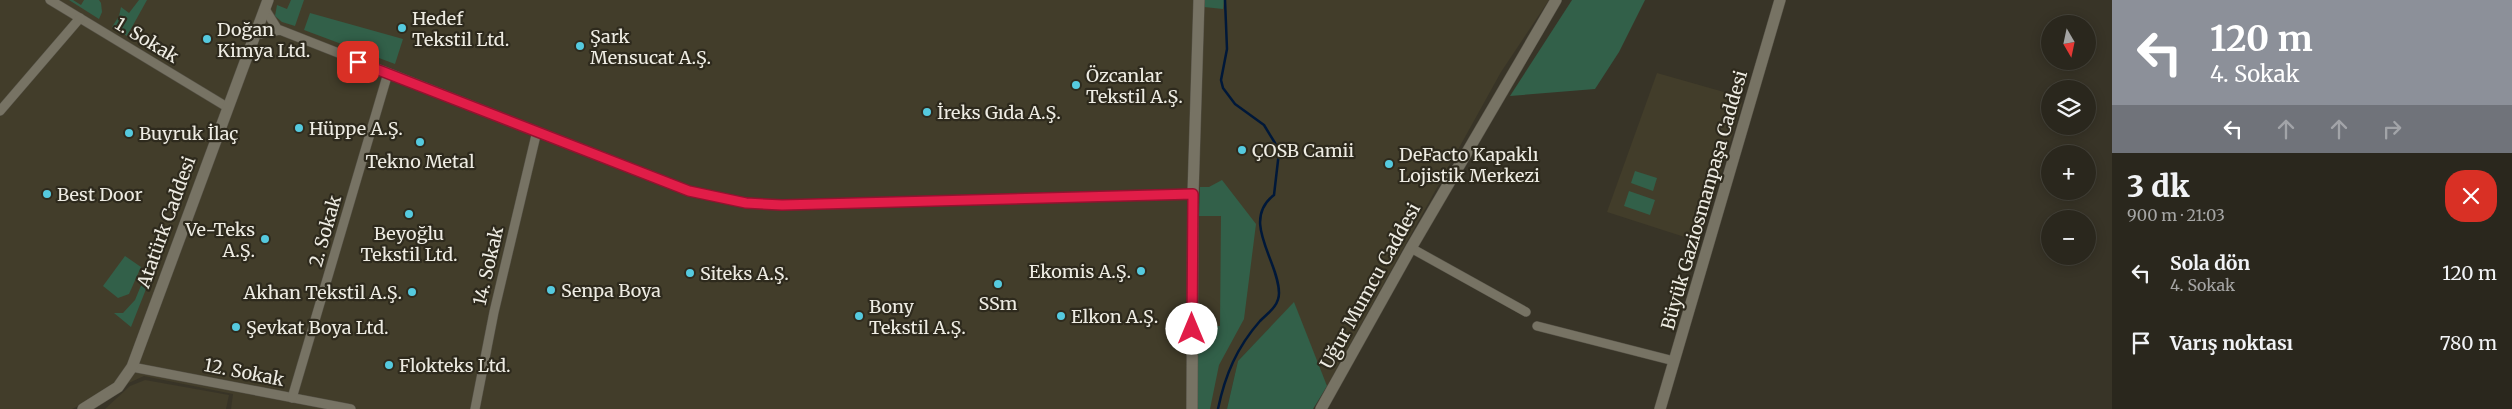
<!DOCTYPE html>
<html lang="tr">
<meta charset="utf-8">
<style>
:root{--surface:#2a271d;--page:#36332a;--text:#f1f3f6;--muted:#a5a5a4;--line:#46443b}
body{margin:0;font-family:Merriweather,serif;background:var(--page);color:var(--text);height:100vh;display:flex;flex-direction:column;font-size:19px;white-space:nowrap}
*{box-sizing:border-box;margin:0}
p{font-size:16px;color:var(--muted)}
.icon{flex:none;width:28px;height:28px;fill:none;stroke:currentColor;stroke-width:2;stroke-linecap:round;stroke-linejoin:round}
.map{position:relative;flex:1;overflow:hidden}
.details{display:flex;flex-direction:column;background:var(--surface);width:400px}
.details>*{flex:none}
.hud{background:#8c9099;color:#fff;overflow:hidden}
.needle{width:32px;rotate:171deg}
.controls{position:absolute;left:2041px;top:15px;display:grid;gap:10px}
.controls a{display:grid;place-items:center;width:55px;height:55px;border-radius:50%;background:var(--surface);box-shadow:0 2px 12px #0003,0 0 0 1px var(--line);font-size:25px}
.pin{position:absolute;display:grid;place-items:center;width:42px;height:42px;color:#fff;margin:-21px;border-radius:10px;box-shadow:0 2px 8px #0006}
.me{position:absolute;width:55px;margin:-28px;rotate:0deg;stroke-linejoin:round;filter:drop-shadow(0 0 4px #0008)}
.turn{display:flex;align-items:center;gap:18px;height:105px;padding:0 15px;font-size:22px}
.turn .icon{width:65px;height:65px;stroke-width:2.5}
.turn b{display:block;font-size:35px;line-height:42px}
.lanes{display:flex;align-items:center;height:48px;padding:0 15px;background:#0003;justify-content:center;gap:25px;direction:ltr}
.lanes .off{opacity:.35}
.round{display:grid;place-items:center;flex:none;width:52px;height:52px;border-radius:20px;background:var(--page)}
.overview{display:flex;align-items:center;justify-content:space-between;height:85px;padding:0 15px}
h1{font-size:30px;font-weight:800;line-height:38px}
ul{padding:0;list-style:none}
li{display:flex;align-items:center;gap:15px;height:70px;padding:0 15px}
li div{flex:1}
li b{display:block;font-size:19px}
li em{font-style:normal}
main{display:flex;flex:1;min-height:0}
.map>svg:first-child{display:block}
</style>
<main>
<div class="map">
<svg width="2112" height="409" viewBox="0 0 2112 409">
<rect width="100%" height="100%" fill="#383427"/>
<g fill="#423d2a">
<polygon points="0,0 1549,0 1501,72 1326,388 1294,303 1238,361 1227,409 231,409 233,394 144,376 72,409 0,409"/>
<polygon points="1657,73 1738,96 1742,103 1701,239 1697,241 1607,212"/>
<polygon points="145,380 229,395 226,409 105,409 130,386"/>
</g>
<g fill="#326049">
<polygon points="69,0 73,0 81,5 84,0 99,0 101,3 102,12 99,19"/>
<polygon points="139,0 147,0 127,36 112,27 119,16 121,7 129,13"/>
<polygon points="291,0 304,0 295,26 282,22 275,16 277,5 287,9"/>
<polygon points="1204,0 1224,0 1223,9 1204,7"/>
<polygon points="1572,0 1645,0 1619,52 1595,89 1510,96"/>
<polygon points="310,13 403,39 395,64 304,30"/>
<polygon points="1635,171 1657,178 1653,191 1631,183"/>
<polygon points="1222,180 1256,224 1244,319 1219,365 1210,409 1196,409 1198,326 1220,326 1221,216 1199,216 1200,187 1209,187"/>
<polygon points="1629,191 1655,200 1650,215 1624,206"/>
<polygon points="125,256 141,267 129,294 118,298 103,286"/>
<polygon points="147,271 152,274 131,327 114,313 123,313 135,300"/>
<polygon points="1294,302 1327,386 1313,409 1227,409 1238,361"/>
</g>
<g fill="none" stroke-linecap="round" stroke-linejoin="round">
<path stroke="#001839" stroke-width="2.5" d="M 1218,409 C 1225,375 1237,347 1260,321 C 1268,313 1279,306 1279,293 C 1279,261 1240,221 1274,195 L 1279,152 L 1275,143 L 1264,125 L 1235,104 L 1223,88 L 1221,80 L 1227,49 L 1225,0"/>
<g stroke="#555146" stroke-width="10">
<g id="minor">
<polyline points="50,0 227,107"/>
<polyline points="265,9 278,30"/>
<polyline points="255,35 280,30 689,191 747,203 782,205 1193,194"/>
<polyline points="0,111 80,18"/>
<polyline points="1411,248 1526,312"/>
<polyline points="1537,326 1674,361"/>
<polyline points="132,367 351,409"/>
<polyline points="292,398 388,73"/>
<polyline points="475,409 494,312 537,131"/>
</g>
</g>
<g stroke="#555146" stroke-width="12">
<g id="tertiary">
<polyline points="83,409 118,387 132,367 268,0"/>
<polyline points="1192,409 1193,194 1199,0"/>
<polyline points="1321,409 1411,248 1556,0"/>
<polyline points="1660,409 1780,0"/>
</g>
</g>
<use href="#minor" stroke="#777364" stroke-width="9"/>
<use href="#tertiary" stroke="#777364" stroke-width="11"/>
</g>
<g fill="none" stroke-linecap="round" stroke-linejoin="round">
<g stroke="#92132f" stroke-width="12">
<polyline id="route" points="358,62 689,191 746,203 782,205 1193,194 1192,329"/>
</g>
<use href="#route" stroke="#e11d48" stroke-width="9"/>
</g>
<g fill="#55cadf" stroke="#2e2a1d" stroke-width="2">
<circle cx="402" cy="28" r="5"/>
<circle cx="207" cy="39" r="5"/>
<circle cx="580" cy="46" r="5"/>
<circle cx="1076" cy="85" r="5"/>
<circle cx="927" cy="112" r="5"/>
<circle cx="299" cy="128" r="5"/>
<circle cx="129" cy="133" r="5"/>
<circle cx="420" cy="142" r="5"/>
<circle cx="1242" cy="150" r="5"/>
<circle cx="1389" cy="164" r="5"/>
<circle cx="47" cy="194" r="5"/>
<circle cx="409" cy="214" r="5"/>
<circle cx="265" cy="239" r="5"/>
<circle cx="1141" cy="271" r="5"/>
<circle cx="690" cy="273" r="5"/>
<circle cx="998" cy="284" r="5"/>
<circle cx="551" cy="290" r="5"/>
<circle cx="412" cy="292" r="5"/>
<circle cx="859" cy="316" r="5"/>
<circle cx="1061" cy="316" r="5"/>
<circle cx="236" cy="327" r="5"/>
<circle cx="389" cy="365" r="5"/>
</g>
<g text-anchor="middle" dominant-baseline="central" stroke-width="4.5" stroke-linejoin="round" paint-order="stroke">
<g font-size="18" fill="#eeece3" stroke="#2e2a1d" text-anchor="start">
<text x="412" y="18">Hedef<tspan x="412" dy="21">Tekstil Ltd.</tspan></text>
<text x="217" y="29">Doğan<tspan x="217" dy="21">Kimya Ltd.</tspan></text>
<text x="590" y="36">Şark<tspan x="590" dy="21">Mensucat A.Ş.</tspan></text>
<text x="1086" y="75">Özcanlar<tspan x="1086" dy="21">Tekstil A.Ş.</tspan></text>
<text x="937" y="112">İreks Gıda A.Ş.</text>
<text x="309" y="128">Hüppe A.Ş.</text>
<text x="139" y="133">Buyruk İlaç</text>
<text x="1252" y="150">ÇOSB Camii</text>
<text x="1399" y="154">DeFacto Kapaklı<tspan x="1399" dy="21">Lojistik Merkezi</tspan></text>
<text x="420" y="161" text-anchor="middle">Tekno Metal</text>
<text x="57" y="194">Best Door</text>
<text x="255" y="229" text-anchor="end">Ve-Teks<tspan x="255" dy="21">A.Ş.</tspan></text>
<text x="409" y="233" text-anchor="middle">Beyoğlu<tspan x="409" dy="21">Tekstil Ltd.</tspan></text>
<text x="1131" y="271" text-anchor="end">Ekomis A.Ş.</text>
<text x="700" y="273">Siteks A.Ş.</text>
<text x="561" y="290">Senpa Boya</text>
<text x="402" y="292" text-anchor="end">Akhan Tekstil A.Ş.</text>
<text x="998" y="303" text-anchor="middle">SSm</text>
<text x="869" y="306">Bony<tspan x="869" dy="21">Tekstil A.Ş.</tspan></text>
<text x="1071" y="316">Elkon A.Ş.</text>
<text x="246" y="327">Şevkat Boya Ltd.</text>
<text x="399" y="365">Flokteks Ltd.</text>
</g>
<g font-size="18" fill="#eeece3" stroke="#2e2a1d">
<text transform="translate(147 40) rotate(31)">1. Sokak</text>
<text transform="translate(1704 200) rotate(-74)">Büyük Gaziosmanpaşa Caddesi</text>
<text transform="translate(166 222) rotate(-70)">Atatürk Caddesi</text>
<text transform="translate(325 231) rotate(-74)">2. Sokak</text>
<text transform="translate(488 266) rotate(-77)">14. Sokak</text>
<text transform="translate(1370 286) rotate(-61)">Uğur Mumcu Caddesi</text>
<text transform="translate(244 372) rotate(11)">12. Sokak</text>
</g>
</g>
</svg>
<div class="controls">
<a><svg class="needle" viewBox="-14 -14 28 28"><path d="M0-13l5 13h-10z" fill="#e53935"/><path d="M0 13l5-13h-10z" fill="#a5a5a4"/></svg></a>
<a><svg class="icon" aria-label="layers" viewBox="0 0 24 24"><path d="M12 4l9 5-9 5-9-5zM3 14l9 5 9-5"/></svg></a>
<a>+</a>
<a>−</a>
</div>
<div class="pin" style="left:358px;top:62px;background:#d93025"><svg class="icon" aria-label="arrive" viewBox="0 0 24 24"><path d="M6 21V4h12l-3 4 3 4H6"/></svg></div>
<svg class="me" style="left:1192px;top:329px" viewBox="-20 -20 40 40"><circle r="19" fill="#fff"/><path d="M0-13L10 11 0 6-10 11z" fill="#e11d48"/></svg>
</div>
<section class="details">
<div class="hud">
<div class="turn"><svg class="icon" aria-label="left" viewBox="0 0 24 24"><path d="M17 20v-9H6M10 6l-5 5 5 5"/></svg><div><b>120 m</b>4. Sokak</div></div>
<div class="lanes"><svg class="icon" aria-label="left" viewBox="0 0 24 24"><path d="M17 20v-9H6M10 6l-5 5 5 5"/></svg><svg class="icon off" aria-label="ahead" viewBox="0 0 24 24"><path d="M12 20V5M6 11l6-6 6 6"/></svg><svg class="icon off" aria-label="ahead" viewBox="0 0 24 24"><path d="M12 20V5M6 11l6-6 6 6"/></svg><svg class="icon off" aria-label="right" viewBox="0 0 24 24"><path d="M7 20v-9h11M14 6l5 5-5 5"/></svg></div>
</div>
<div class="overview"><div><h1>3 dk</h1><p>900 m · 21:03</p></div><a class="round" style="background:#d93025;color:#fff"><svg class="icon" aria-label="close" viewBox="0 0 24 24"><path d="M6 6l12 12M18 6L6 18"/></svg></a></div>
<ul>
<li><svg class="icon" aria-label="left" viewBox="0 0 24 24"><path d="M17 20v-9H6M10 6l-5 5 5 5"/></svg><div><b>Sola dön</b><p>4. Sokak</p></div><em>120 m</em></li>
<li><svg class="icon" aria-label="arrive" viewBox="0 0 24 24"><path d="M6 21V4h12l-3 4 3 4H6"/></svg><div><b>Varış noktası</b></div><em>780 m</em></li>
</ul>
</section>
</main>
